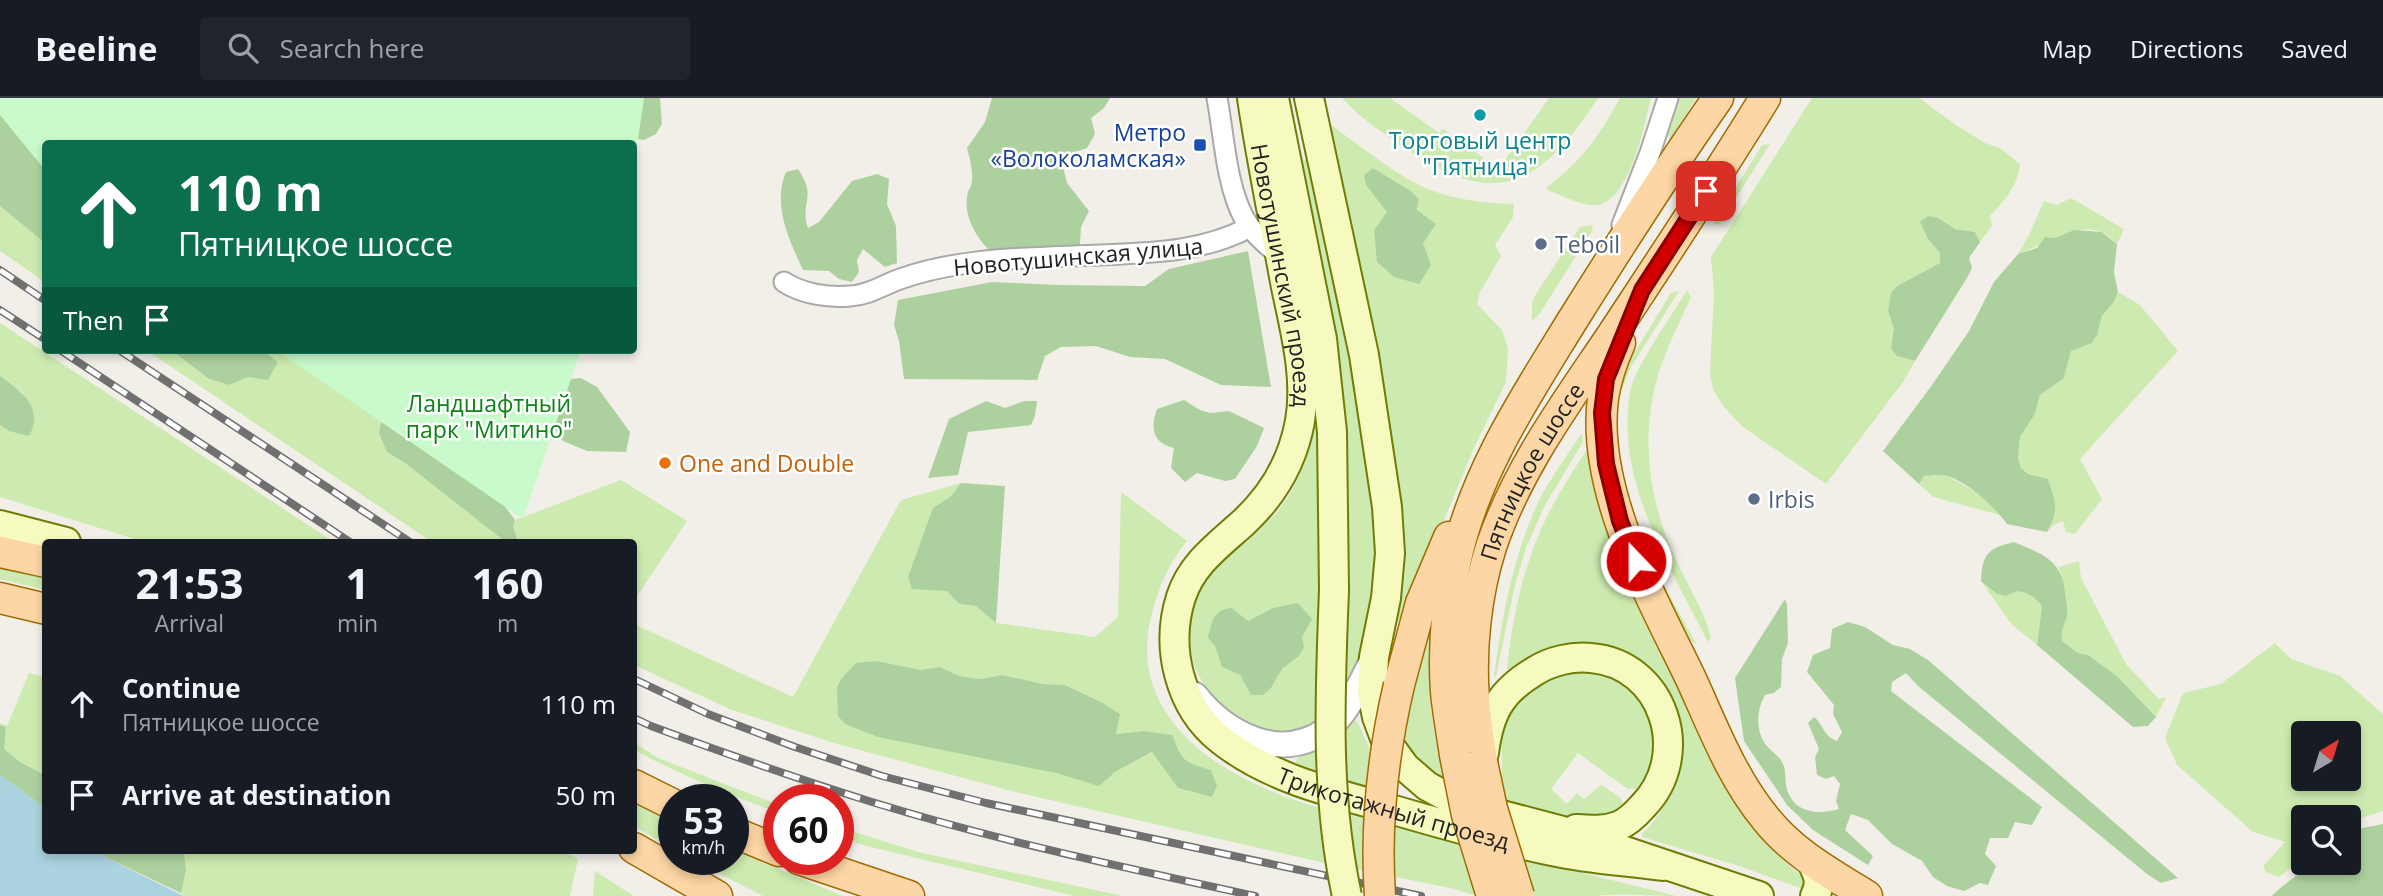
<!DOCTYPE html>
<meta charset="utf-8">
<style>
:root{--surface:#171b24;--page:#20242c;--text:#f1f3f6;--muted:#9ea1a6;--line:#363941}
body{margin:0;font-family:"Open Sans",sans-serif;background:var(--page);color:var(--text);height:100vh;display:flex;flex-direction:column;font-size:26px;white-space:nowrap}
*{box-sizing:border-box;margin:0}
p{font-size:23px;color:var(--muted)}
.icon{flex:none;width:38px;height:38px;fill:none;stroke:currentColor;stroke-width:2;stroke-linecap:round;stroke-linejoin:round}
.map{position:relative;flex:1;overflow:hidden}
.details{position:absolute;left:42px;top:441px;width:595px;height:315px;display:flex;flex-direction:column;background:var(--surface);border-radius:7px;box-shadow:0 4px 10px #0003}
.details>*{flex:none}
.banner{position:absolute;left:42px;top:42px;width:595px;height:214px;border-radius:7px;box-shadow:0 4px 10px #0003;background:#0b6e4f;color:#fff;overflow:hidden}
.needle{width:46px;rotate:38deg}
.buttons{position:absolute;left:2291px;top:623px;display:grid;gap:14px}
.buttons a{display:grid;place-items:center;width:70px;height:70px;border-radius:7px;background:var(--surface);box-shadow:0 4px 10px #0003;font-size:35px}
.speed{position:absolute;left:658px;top:686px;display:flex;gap:14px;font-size:35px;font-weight:700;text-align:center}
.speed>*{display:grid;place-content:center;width:91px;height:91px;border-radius:50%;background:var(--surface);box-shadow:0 4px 10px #0003;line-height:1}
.speed small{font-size:18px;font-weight:400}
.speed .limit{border:10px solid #d22;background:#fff;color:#111}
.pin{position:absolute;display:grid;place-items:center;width:60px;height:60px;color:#fff;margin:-30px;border-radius:14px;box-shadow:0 4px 10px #0006}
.me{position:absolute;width:77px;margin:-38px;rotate:338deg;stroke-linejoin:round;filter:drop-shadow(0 0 5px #0008)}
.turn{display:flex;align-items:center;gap:24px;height:147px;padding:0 21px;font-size:32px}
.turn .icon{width:91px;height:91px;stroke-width:2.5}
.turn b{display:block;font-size:49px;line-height:60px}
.then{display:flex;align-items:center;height:66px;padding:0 21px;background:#0003;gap:14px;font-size:26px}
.eta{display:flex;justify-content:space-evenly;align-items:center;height:119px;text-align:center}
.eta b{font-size:42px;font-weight:700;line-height:49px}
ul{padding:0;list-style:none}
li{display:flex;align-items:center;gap:21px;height:91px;padding:0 21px}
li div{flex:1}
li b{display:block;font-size:26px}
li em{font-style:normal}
header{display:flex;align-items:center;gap:42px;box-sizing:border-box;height:98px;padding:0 35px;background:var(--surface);border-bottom:2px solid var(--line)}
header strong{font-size:33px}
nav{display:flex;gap:38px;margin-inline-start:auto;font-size:24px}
.search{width:490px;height:63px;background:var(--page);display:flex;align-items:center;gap:18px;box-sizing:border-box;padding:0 24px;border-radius:7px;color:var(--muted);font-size:26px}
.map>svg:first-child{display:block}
</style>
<header>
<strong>Beeline</strong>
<div class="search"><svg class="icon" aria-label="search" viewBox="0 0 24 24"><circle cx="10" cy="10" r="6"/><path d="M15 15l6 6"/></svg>Search here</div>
<nav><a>Map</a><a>Directions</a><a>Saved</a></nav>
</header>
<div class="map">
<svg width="2383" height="798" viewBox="0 0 2383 798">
<rect width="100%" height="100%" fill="#f2efe9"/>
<g fill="#cdebb0" fill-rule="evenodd">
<path d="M 1342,0 L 1390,0 L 1439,35 L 1443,31 L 1489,64 L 1497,65 L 1505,62 L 1549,0 L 1598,0 C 1542,86 1497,114 1405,50 C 1383,35 1360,20 1342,0 Z"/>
<path d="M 1620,0 L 1651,0 C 1644,28 1629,113 1589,107 C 1575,105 1560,96 1547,92 L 1547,89 C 1583,62 1599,38 1620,0 Z"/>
<polygon points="1679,0 1696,0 1670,42 1668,36"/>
<path d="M 1812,0 L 1919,0 L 1959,29 L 1985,45 L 2000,50 L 2020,66 C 2018,88 2005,102 1990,118 L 1992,128 L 1980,144 L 1975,134 L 1955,131 L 1928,141 L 1940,155 L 1940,165 L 1897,188 L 1888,213 L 1894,231 L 1897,258 L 1915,263 L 1903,284 L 1826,386 L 1743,329 L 1724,309 L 1713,292 L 1710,275 L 1714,194 L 1711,159 Z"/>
<path d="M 1331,27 C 1359,47 1387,70 1417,86 C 1446,101 1482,105 1514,106 L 1513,119 L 1495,147 L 1501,158 L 1479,196 L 1477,206 L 1502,232 L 1508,250 L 1506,284 L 1474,350 L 1402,523 L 1397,523 L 1403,476 L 1402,435 L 1397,381 L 1380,263 ZM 1373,70 L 1411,93 L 1419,101 C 1415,123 1423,146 1430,167 L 1374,132 L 1387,114 Z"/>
<polygon points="1770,46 1719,127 1714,125 1762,47"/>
<path d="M 1307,60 L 1309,62 C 1324,129 1339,197 1352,264 C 1371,365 1393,486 1349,583 C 1319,649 1252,648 1210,594 C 1198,580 1189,560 1190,541 C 1192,470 1235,461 1276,415 C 1300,387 1312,349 1315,313 L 1320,312 L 1347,492 C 1349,439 1350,385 1346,332 C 1338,241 1320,152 1303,63 ZM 1232,510 L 1248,523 L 1273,510 L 1299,558 L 1282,571 L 1271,590 L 1251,597 L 1240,577 L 1223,569 L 1215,547 L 1209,540 Z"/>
<path d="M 2071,100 L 2124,131 L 2117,146 C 2113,142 2109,138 2104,135 C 2079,122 2041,148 2018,156 L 2029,137 L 2044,103 L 2057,107 Z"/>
<polygon points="0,108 45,145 45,184 0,153"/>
<polygon points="1593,127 1592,133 1540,215 1532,223 1532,205 1534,199 1580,129"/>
<path d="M 1687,192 L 1691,199 C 1681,222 1669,245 1661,268 C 1640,329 1647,392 1671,451 C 1683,481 1703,508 1711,539 L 1708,544 C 1670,469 1615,383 1630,294 C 1634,270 1673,216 1687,192 Z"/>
<polygon points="1679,193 1631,269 1621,294 1615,294 1622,275 1671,195"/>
<path d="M 2118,194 L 2140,207 L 2178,253 L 2080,361 L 2102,401 L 2075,436 L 2066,434 L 2063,423 L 2055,426 L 2047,434 C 2060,409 2056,406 2048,381 L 2028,376 L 2021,370 L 2018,360 L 2020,339 L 2035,316 L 2040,297 L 2064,280 L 2071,253 L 2097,237 L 2102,218 L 2114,204 Z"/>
<polygon points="0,225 334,444 144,444 0,399 0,327 9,333 23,295 0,278"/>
<polygon points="146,252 171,252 209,281 229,287 278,264 262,252 289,252 383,315 387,354 405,365 508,444 432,444"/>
<path d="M 1616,327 C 1617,340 1617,353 1619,365 C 1629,430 1666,491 1697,547 L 1688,540 L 1664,496 L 1628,422 L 1614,365 Z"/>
<path d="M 1582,335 L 1583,344 L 1544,409 L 1526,450 L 1514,491 L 1496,579 L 1494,578 C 1502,520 1512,462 1536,409 C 1548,383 1566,359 1582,335 Z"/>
<path d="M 1586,353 L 1589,356 C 1598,441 1644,518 1680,593 C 1702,639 1721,688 1752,729 C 1768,750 1788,767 1809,784 L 1807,790 L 1803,791 L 1739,768 L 1642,739 L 1642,736 C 1666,713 1684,677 1681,644 C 1679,629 1667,612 1661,599 C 1653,582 1647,566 1630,556 C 1606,542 1570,550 1545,556 C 1533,559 1522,566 1511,571 L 1507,571 C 1512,517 1525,462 1549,414 C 1560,393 1573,373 1586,353 Z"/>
<path d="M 1943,376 C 1963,386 1986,399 2000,417 L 1933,399 L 1919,386 L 1924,378 Z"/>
<polygon points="621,382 687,423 634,503 634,444 518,444 513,428 515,422"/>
<path d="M 961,385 L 951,398 L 933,410 L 947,493 L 959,506 L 976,508 L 997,525 L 1095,539 L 1118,519 L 1121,394 L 1187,443 C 1169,465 1159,488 1152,515 C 1123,624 1229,684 1317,709 L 1676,798 C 1663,798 1606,795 1598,798 L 1477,798 L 1450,790 L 1316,763 L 1015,694 L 834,645 L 732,612 L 634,567 L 634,526 L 793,599 L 901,402 ZM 877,563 L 920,573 L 940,569 L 959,578 L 980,581 L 1002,577 L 1043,586 L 1065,587 L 1103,605 L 1116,636 L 1144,633 L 1173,637 L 1177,654 L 1217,688 L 1212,699 L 1178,690 L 1153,654 L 1115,674 L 1099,687 L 1056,675 Z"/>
<polygon points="2079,463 2081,480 2126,566 2159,601 2166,599 2156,619 2117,578 2088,557 2078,555 2062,543 2060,534 2067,516 2059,469"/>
<polygon points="0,470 45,480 45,492 0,481"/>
<polygon points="1981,483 1997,496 2026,493 2042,508 2037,547 2012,527"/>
<path d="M 1427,534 L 1430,538 C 1429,579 1428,621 1441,660 L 1502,678 L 1502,644 L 1508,614 L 1514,598 L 1559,572 L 1618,575 L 1648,606 L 1658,656 L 1646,690 L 1628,691 L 1578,655 L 1551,691 L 1567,706 L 1577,695 L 1584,701 L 1601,687 L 1621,700 L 1624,710 L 1621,715 L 1586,725 L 1467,699 L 1400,653 L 1418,562 Z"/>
<path d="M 2275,545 L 2291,561 L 2340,578 L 2383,616 L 2383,713 L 2349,724 L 2348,719 L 2303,719 L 2303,760 L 2279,779 L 2266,774 L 2263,768 L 2285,744 L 2253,734 L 2177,667 L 2165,640 L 2183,595 L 2221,586 ZM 2303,635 L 2348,635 L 2348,681 L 2303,681 Z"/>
<polygon points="29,575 45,579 45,677 20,664 3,651 6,629 0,627 0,625 7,628"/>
<path d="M 1354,623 L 1357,623 L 1374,659 L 1371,690 L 1297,669 L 1296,662 L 1298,659 C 1325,648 1335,646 1354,623 Z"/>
<path d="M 634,644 L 658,660 L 779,707 L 779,715 C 729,697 681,677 634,652 Z"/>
<polygon points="634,705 674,725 674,752 634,728"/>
<polygon points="838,729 922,755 1123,798 1075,798 866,748 838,738"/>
<polygon points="562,752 578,761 570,798 184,798 181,795 186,773 184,753"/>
<polygon points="733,752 843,798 763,798 690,761 733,761"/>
<polygon points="595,773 634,798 593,798"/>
</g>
<g fill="#add19e">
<polygon points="556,0 660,0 662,26 656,36 644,42 617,38 555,46"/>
<path d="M 992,0 L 1110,0 L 1104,10 L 1091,20 L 1095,36 L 1087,50 L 1072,55 L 1063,69 L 1067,85 L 1089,113 L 1081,129 L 1080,146 L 1075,150 L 1033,149 L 992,154 C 978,143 964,119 967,100 C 967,94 971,89 972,84 C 973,72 970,61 967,50 L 985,24 Z"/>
<polygon points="0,8 45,55 45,145 0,108"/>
<polygon points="1373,70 1411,93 1419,101 1417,112 1436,126 1423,145 1431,167 1419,186 1394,179 1377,164 1374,132 1387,114 1366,87 1364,77"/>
<path d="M 798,71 C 818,100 799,104 808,130 L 819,124 L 852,83 L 877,76 L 889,81 L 887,106 L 896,128 L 897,165 L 885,169 L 863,151 L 857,162 L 859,174 L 852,184 L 839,181 L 829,173 L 803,172 C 789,142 772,106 786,74 Z"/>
<polygon points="1928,118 1938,120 1955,131 1975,134 1980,144 1969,160 1972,170 1967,180 1915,263 1897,258 1891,250 1894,231 1888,213 1891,195 1897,188 1940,165 1940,155 1928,141 1920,124"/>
<path d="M 2074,132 L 2102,134 L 2117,146 L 2114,174 L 2118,194 L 2114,204 L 2102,218 L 2097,237 L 2092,245 L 2071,253 L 2064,280 L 2040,297 L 2035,316 L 2020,339 L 2018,360 L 2021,370 L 2028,376 L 2048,381 C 2056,406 2060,409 2047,434 L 2007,426 C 1995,409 1962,378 1941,377 C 1935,376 1929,378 1924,378 L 1919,386 L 1883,353 L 1932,287 L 1969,233 L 1994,184 L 2018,156 L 2037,150 L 2045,139 L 2055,140 Z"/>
<polygon points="1248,153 1271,289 1221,287 1165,261 1130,259 1096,248 1061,249 1045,258 1037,282 904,281 899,243 894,227 898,202 992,184 1059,187 1145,188 1169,171"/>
<polygon points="171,252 262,252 278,264 268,282 248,279 229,287 209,281"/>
<path d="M 0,278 C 21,293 45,310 29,338 L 9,333 L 0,327 Z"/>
<polygon points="581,280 597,289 630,334 626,354 587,353 563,343 539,307 562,282"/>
<path d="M 1184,302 L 1200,312 L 1210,315 L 1229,313 L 1264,330 L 1257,348 L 1235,381 L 1225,383 L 1197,375 L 1185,384 L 1171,370 L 1174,350 C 1153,345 1150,331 1157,311 Z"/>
<polygon points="986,303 1005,310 1024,303 1037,303 1035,318 1031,327 968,334 958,377 928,380 949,321"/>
<polygon points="383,315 469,359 515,422 513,428 518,444 508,444 502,441 405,365 387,354 379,335"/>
<polygon points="961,385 1005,388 996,525 976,508 959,506 947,493 912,491 908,479 933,410 951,398"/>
<path d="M 2014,444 C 2042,456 2062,461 2065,495 C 2066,501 2068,510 2067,517 C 2065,527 2060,532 2062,543 L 2078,555 L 2088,557 L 2117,578 L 2156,619 L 2148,628 L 2133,629 L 2037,547 L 2042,508 C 2031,496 2021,488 2006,498 L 1997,496 L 1981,483 C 1982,456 1988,450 2014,444 Z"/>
<path d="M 1785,501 L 1787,507 L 1788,545 L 1782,561 L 1781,589 L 1774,595 L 1765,597 C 1756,613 1755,635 1768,649 C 1773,655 1780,659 1783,666 C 1786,672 1785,681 1786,688 C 1792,714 1816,718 1839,711 L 1836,703 L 1840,686 L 1834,678 L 1826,681 L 1817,677 L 1815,659 L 1819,651 L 1808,625 L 1814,619 C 1824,627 1823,638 1837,643 L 1842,634 L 1833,616 L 1834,607 L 1807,574 L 1813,557 L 1830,550 L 1832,531 L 1848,524 L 1865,529 L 1893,547 L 1910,551 L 1928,562 L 2178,780 L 2161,785 L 2147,776 L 1918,588 L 1906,575 L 1892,584 L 1891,593 L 2042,709 L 2032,727 L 2015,724 L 2008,740 L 1990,740 L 1985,756 L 1996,768 L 1988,787 L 1980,785 L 1964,793 L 1947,788 L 1933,779 L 1922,763 L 1892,746 L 1868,722 L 1851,716 L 1845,732 L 1873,758 L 1868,767 L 1813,732 L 1787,707 L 1744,643 L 1735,580 Z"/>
<path d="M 1298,505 L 1312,521 L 1302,539 L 1304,549 L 1299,558 L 1282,571 L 1271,590 L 1263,597 L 1251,597 L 1240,577 L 1222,569 L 1215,548 L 1208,540 C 1212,524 1213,511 1232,510 L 1248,523 L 1273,510 Z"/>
<path d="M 877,563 L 920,572 L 940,569 L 959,578 L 980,581 L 1002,577 L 1043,586 L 1065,587 L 1103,605 L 1120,616 L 1116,636 L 1144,633 L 1173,637 C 1179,661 1187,666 1211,672 L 1217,688 L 1212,699 L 1178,690 L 1152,654 L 1115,674 L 1099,688 L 1056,675 L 878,639 L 845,626 L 838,618 L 837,589 L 842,580 L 856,565 Z"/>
<polygon points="0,627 6,629 4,651 20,664 45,677 45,710 0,677"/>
<path d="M 2383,726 L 2383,798 L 2272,798 C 2279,790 2310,766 2319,765 C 2329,764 2339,765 2348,765 L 2349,736 L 2358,731 Z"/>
<polygon points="97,753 184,753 186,773 181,795 107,760"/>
</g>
<g fill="#c8facc">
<polygon points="0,0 644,0 634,70 634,46 46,46 45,72 0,17"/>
<polygon points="276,252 581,252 523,421"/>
</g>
<polygon fill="#aad3df" points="0,677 45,710 46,752 97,753 107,760 184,798 0,798"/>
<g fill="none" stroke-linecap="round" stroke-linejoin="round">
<g stroke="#a9a9a9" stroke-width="23">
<g id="minor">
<path d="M 1217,0 C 1224,37 1226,85 1243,118 C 1252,135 1266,146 1280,158"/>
<polyline points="1622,127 1650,55 1668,0"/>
<path d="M 784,184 C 802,196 829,200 850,198 C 869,197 883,187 900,181 C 920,174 942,169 962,166 C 1008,159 1054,159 1100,157 C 1153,155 1203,154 1250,129"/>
</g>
</g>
<g stroke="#a9a9a9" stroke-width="28">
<path id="tertiary" d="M 1195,597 C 1226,636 1280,665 1326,632 C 1348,616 1361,584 1373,561"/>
</g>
<g stroke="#707d05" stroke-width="32">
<g id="secondary">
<path id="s1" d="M 1252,0 C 1261,62 1274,123 1285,184 C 1294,229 1308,278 1300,323 C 1293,362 1273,397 1244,424 C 1219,447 1192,465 1181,499 C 1165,549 1179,609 1221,642 C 1267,678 1322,692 1377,707 C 1434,724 1494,741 1552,753 C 1588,761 1626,763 1663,768"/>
<polyline points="1274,0 1322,241 1332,334 1334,492"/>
<polyline points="1309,0 1364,257 1387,409 1390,455 1386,500 1374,559 1372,595 1377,619 1386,643 1405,669 1427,688 1460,706 1574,736 1759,798"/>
<polyline points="0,427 66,444"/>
<path d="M 1484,655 C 1489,615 1500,594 1535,573 C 1551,563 1572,558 1591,560 C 1664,566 1693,657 1643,708 C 1636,716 1628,724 1618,728 C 1604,733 1591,732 1576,731"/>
<path d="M 1812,764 C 1818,777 1822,784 1815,798"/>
</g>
</g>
<g stroke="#a06b00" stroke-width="33">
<g id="primary">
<path d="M 1620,245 C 1612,263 1606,281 1603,300 C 1591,393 1652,500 1691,581 C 1713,629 1732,680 1766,721 C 1793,755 1830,775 1867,798"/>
<polyline points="0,454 46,464"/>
<polyline points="0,500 46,511"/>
<polyline points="1399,587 1421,505 1449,439"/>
<path d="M 1455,657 C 1452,636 1448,615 1446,594 C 1443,550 1447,504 1456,461 C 1475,374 1526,298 1572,223 C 1619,148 1667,73 1718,0"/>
<path id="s2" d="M 1482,664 C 1479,643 1475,622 1474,601 C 1470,552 1476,496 1491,449 C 1517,371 1567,304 1612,237 C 1664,158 1716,80 1765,0"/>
<polyline points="634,687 674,707"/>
<polyline points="733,734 779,753"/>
<polyline points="634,750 717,798"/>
<polyline points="799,761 909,798"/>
</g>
</g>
<use href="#minor" stroke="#fff" stroke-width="19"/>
<use href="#tertiary" stroke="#fff" stroke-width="24"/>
<use href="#secondary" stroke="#f7fabf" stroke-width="28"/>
<use href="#primary" stroke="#fcd6a4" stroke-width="30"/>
<g stroke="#707070" stroke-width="8">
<g id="rail">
<polyline points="0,172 46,203"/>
<polyline points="0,212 46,242"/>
<polyline points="60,252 350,444"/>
<polyline points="119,252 410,444"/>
<polyline points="634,581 708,616 795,649 882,678 986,705 1421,798"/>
<path d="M 634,620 L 651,628 C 724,655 798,681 872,704 C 998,743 1127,770 1255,798"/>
</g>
</g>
<use href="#rail" stroke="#fff" stroke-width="5" stroke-dasharray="16" stroke-linecap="butt"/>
<g stroke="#707d05" stroke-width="32" stroke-linecap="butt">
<path id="secondary-bridge" d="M 1334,492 C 1330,595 1325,697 1347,798"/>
</g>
<g stroke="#a06b00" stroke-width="33" stroke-linecap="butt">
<g id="primary-bridge">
<polyline points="1455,657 1467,717 1492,798"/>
<polyline points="1482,664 1492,711 1519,798"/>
<path d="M 1380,798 C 1375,727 1383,656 1399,587"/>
</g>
</g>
<use href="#secondary-bridge" stroke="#f7fabf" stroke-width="28"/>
<use href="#primary-bridge" stroke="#fcd6a4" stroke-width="30"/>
</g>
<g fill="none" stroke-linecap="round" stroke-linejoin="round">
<g stroke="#8a0000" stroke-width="18">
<polyline id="route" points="1636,463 1620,423 1606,366 1602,315 1606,281 1642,192 1706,93"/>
</g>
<use href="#route" stroke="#d40000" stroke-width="12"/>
</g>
<circle fill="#0f9aa8" stroke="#fff" stroke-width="2.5" cx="1480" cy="17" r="7"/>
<rect fill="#1a4fb4" stroke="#fff" stroke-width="2.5" x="1193" y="40" width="14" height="14" rx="3.5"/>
<g fill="#5c6f8a" stroke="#fff" stroke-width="2.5">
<circle cx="1541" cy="146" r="7"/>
<circle cx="1754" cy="401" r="7"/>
</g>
<circle fill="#e8710a" stroke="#fff" stroke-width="2.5" cx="665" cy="365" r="7"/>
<g text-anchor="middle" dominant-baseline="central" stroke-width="5" stroke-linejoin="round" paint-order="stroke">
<g font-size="23" fill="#164399" stroke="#fff" text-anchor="end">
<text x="1186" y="34">Метро<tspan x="1186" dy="26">«Волоколамская»</tspan></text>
</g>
<g font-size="23" fill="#0d838f" stroke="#fff">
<text x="1480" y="42">Торговый центр<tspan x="1480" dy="26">"Пятница"</tspan></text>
</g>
<g font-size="23" fill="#4e5e75" stroke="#fff" text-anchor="start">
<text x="1555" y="146">Teboil</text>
<text x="1768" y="401">Irbis</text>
</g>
<g font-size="23" fill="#222" stroke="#fff">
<text transform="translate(1078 158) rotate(-5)">Новотушинская улица</text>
<text stroke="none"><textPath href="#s1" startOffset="180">Новотушинский проезд</textPath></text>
<text stroke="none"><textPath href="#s2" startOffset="303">Пятницкое шоссе</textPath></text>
<text stroke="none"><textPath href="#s1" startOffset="889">Трикотажный проезд</textPath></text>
</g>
<g font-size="23" fill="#0c8416" stroke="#fff">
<text x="489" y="305">Ландшафтный<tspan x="489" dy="26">парк "Митино"</tspan></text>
</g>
<g font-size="23" fill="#c56008" stroke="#fff" text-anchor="start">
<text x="679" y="365">One and Double</text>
</g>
</g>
</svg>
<div class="buttons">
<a><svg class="needle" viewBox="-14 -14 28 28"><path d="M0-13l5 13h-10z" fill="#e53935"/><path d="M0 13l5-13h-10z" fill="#9ea1a6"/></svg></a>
<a><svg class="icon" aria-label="search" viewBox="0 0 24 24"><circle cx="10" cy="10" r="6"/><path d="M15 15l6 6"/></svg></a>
</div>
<div class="speed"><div>53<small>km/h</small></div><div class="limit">60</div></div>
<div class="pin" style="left:1706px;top:93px;background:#d93025"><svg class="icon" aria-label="arrive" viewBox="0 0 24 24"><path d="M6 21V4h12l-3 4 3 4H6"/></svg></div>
<svg class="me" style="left:1636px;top:463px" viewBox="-20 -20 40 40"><circle r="17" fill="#d40000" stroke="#fff" stroke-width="3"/><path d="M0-11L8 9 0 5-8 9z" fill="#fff"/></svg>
<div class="banner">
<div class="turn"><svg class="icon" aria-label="ahead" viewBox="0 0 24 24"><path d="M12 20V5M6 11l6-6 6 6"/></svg><div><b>110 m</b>Пятницкое шоссе</div></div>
<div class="then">Then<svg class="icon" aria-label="arrive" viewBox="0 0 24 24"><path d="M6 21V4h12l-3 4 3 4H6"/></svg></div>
</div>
<section class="details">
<div class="eta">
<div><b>21:53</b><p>Arrival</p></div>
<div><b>1</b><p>min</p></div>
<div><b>160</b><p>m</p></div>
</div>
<ul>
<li><svg class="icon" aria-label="ahead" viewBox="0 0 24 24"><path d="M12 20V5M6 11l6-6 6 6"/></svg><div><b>Continue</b><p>Пятницкое шоссе</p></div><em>110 m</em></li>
<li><svg class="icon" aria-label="arrive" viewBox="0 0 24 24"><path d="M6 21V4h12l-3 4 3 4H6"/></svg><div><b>Arrive at destination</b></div><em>50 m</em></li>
</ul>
</section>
</div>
